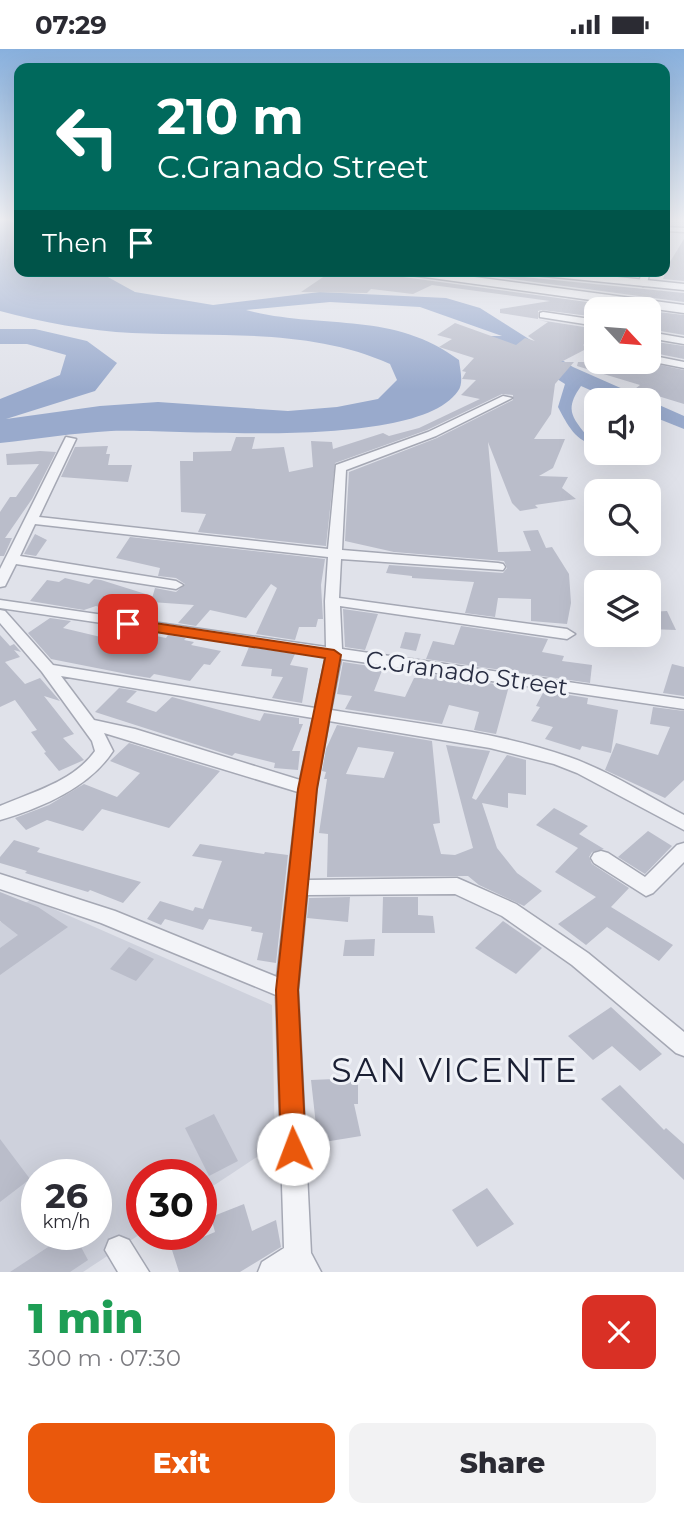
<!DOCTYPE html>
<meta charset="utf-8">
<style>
:root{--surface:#fff;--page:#f2f2f3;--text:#2b2b33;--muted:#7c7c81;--accent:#ea580c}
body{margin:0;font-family:Montserrat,sans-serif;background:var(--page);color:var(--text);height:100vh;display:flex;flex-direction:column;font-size:26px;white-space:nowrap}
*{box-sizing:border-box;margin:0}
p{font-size:23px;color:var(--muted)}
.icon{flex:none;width:38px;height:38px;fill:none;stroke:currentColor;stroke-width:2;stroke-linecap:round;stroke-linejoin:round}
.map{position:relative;height:1223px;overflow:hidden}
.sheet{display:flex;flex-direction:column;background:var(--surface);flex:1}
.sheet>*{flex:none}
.guide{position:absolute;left:14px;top:14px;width:656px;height:214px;border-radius:14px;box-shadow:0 7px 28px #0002;background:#00695c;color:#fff;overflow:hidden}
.needle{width:46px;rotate:116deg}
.tools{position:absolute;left:584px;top:248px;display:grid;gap:14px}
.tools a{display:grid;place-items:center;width:77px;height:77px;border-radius:14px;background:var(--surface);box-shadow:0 7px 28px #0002;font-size:35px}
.speed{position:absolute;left:21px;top:1110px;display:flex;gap:14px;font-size:35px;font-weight:700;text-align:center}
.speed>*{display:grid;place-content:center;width:91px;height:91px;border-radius:50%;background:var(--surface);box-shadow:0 7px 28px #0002;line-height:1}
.speed small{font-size:18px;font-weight:400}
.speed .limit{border:10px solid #d22;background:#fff;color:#111}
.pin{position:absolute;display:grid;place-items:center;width:60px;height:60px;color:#fff;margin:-30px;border-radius:14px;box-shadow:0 4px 10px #0006}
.me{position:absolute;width:77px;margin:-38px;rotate:358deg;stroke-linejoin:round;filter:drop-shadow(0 0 5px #0008)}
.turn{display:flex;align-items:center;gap:24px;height:147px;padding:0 28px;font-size:32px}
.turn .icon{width:91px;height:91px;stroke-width:2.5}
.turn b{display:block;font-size:49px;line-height:60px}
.then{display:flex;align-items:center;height:66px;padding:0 28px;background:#0003;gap:14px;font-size:26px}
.round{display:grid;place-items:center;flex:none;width:74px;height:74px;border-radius:14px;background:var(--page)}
.headline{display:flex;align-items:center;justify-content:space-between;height:119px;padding:0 28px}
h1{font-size:42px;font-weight:800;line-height:52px;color:#1e9e55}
.button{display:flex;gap:14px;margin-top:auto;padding:14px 28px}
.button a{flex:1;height:80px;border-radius:14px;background:var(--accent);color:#fff;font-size:28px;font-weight:800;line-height:80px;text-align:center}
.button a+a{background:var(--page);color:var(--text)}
.status{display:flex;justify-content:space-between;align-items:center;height:49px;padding:0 35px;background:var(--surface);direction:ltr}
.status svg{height:19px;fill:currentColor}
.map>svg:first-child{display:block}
</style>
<div class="status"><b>07:29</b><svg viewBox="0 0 49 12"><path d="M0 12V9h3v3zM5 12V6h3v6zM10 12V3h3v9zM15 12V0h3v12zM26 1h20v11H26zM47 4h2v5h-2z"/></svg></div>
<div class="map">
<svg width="684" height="1223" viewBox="0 0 684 1223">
<rect width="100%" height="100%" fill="#e0e2ea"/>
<path fill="#ced1dc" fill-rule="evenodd" d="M 31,850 L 272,956 L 275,1096 L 201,1145 L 201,1125 L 142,1125 L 142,1184 L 83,1223 L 0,1223 L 0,873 ZM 37,1125 L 96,1125 L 96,1185 L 37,1185 Z"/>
<path fill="#9ac" d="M 0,170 L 8,170 L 19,177 L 19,222 L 97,222 L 135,243 L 213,256 L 320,243 L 446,249 L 480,259 L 573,318 L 684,367 L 684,380 L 649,366 L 649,352 L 615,352 L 581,337 C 565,360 571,367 587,387 L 597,389 L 597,396 C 576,394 567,375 558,358 L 565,335 L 489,287 L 502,287 L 420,258 L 330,253 L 246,261 C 321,281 392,261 459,311 C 460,321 464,334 458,342 C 417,402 181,380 111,382 C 74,384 37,390 0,394 L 0,350 L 60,326 L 66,306 L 27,295 L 0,295 L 0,280 L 35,280 L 87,292 L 117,314 L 95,342 L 6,370 L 100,357 L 158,353 L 288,362 L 337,358 L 378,350 L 397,331 L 390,315 C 311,279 217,288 132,284 C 90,282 40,273 0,262 Z"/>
<g fill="#babdca" fill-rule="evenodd">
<polygon points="684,190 684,232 663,230 668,216"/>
<polygon points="332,222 395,222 403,228 624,258 597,261 597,268 542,261 538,262 538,270 500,264 500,260 550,252 432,236 413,245 371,240 367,244 301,243"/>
<polygon points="452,222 504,222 524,228 684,244 684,253"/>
<polygon points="649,262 684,266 684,286 649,280"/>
<polygon points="539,271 597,280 597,288 583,296 588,299 561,313 574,313 555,335 551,365 534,390 565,390 553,419 539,427 568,428 562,439 576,450 535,456 538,459 520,462 512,454 488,393 498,503 531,502 523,482 538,481 546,499 552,498 569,525 571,554 567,575 531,572 531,550 498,549 495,568 465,564 474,533 412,529 412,527 386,524 389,516 503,524 507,519 504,512 394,503 345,492 349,423 437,389 513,351 513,346 502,345 427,381 335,414 326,497 198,483 206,465 181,463 180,412 193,412 193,403 231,402 236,388 255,388 252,400 284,398 289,423 313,418 311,392 332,393 333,400 383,384 389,387 419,379 480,350 461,346 476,331 462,330 466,323 462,322 474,309 439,298 452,290 437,286 455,274 516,296 525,289 535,292 528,287 548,273"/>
<polygon points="649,292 684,297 684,310 649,303"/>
<polygon points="578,313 647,313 684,321 684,355 635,340 640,336 577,317"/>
<polygon points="108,397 106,405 110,405 108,416 132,416 128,433 61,428 75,398"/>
<polygon points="40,402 56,403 32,450 5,489 12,489 4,507 0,507 0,463 10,448 16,448 39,415 7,416 6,405"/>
<polygon points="35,485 47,491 36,507 24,505"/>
<polygon points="130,488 325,510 321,536 323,570 318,570 316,578 299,578 295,591 256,585 277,539 271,535 246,569 210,561 196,577 178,574 194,556 151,553 155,539 176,543 185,535 176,529 158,527 160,519 116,509"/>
<polygon points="65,529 89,535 94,530 101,531 152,547 131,567 96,557 84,561 30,552 47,531 59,533"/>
<polygon points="343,560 378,565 365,601 345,598"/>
<polygon points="667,562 676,581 649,580 649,563"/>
<polygon points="50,569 71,572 63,579 105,589 117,579 166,589 168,586 186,589 184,591 194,593 191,596 221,602 210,616 204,615 190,632 154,625 150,629 132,626 51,610 28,584"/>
<polygon points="461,577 548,590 542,603 564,607 562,612 592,616 590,634 426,610 433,592 454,596"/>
<polygon points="405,583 421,585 416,602 400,599"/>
<polygon points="0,586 10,597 14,595 21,603 14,601 20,608 5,613 25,635 40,629 60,652 44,647 74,685 63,689 84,711 59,722 44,704 46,703 31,683 37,681 15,651 0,658"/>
<polygon points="249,598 295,605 290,616 308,619 302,654 272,649 283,628 271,627 272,620 241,617"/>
<polygon points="343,613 383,619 374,642 405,648 414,629 418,629 420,624 509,637 496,685 474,681 479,663 449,656 442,675 345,660 352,647 337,645"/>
<polygon points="672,615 684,618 684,647 663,644"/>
<polygon points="119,639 137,642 126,653 156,663 172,648 260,672 264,664 299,669 299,675 303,675 292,702 300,702 298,721 274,719 275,714 235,704 232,707 95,663"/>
<polygon points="544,642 588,649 587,655 618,661 611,704 582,697 580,701 545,690 553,678 531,672 540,658 536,657"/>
<polygon points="653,658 684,662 684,731 665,749 605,721 616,694 658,706 670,678 650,675"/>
<path d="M 337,676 L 432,692 L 440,774 L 433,775 L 441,805 L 455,806 L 473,799 L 446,696 L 490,702 L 472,749 L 476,751 L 507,706 L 526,711 L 526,746 L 508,744 L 508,759 L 482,754 L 497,799 L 517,824 L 542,842 L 524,857 L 479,836 L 468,827 L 327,828 L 328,785 L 319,784 L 327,730 L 324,730 L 326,723 L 322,722 L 326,700 ZM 358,698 L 394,703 L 384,729 L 346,725 Z"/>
<polygon points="129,694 220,722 169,779 102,760 83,782 47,771 26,781 15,769 49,756 84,735 117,748 140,724 110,712"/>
<polygon points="554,759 588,777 579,785 604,800 592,803 589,808 592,815 629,839 611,858 673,896 659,912 607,878 586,896 558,875 596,848 555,823 578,799 536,776"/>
<polygon points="648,782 672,797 645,825 618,808"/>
<polygon points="14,791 40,799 37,803 141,833 123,854 90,841 88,843 25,824 27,822 0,814 0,808"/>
<polygon points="200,795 264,805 265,803 288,806 276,914 257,911 263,884 251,882 252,878 209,870 203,881 165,870 161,876 147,870 160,852 193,862 195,858 203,860 222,812 192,807"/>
<polygon points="0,843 38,858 68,878 0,926 0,899 18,886 0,872"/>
<polygon points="350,848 348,873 307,869 309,849"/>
<polygon points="383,848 418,848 418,866 433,867 435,884 382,884"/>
<polygon points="503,872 542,899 516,925 475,899"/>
<polygon points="375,890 374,907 343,907 345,891"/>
<polygon points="129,898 154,910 136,932 110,920"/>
<polygon points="611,958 662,1005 640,1022 612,997 593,1011 568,987"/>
<polygon points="358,1029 358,1055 354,1055 361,1087 318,1094 311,1031"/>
<polygon points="620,1036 664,1081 666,1079 684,1095 684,1131 601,1050"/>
<polygon points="214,1065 238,1112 209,1127 185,1079"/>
<polygon points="0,1090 30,1130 0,1153"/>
<polygon points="487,1139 514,1175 477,1198 452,1161"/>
<polygon points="244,1155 252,1182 276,1171 281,1198 240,1223 179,1223 172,1201 215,1183 211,1168"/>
<polygon points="68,1185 74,1185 88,1211 70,1223 10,1223"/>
</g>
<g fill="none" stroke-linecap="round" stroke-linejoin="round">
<g stroke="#a5a8b4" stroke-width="3">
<g id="minor">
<polygon points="665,178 684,179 684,183 665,182"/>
<polygon points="642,222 650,222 647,234 643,237 639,234"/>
<polygon points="543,263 597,271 597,277 540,268 540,264"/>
<polygon points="649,283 684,289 684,295 649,289"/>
<polygon points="649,306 684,313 684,319 649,312"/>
<path d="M 503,347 L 512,349 L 436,387 L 346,421 L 342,501 L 498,514 L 503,515 L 505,518 L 503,521 L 341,510 L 339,549 L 567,580 L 575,585 L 567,590 L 340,557 L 342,600 L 684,650 L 684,660 L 341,610 L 331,661 C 410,674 493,681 569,708 C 609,722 646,746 684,766 L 684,781 L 577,724 L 554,715 L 490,699 L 329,672 L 316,740 L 308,831 L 457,829 L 464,832 L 516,855 L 588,904 L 684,983 L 684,1007 L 676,1004 L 572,916 L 502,867 L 455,845 L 307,846 L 298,941 L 311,1204 L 321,1223 L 258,1223 L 262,1213 L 284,1199 L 276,946 L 101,874 L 0,840 L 0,825 L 115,862 L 277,928 L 298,743 L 104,684 L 113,702 C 89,739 41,759 0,771 L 0,757 C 33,743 74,732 95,702 L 92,692 L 42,623 L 0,574 L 0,561 L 5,562 L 53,616 L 315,659 L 326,607 L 0,559 L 0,551 L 326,598 L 325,552 L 328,508 L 35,475 L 20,507 L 176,532 L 183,536 L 176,540 L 16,515 L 5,537 L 0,538 L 0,520 L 66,388 L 76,390 L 39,468 L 328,500 L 336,416 L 428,383 ZM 61,627 L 313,669 L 300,731 L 135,680 L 94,671 Z"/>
<polygon points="684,794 684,813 653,844 646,847 594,814 591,809 594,804 601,802 608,804 645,828 677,796"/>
<polygon points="119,1187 129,1191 149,1223 118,1223 105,1201 109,1191"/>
</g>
</g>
<g stroke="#a5a8b4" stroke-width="3">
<g id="tertiary">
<polygon points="398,222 430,222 684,256 684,264 403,225"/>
<polygon points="519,222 560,222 684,235 684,241 524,225"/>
</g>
</g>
<use href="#minor" fill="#f3f4f8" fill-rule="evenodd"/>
<use href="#tertiary" fill="#f3f4f8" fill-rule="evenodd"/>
</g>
<linearGradient id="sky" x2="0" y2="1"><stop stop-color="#88b0dd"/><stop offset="0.5" stop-color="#f1f2f6"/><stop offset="1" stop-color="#f1f2f6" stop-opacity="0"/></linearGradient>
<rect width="684" height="341" fill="url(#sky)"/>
<polygon fill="#ea580c" stroke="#983908" stroke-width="2" points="128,570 334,601 341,606 317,740 298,941 306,1100 302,1109 293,1112 284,1109 281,1100 276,941 298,740 325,609 123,578 121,575"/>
<g text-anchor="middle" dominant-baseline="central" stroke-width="6" stroke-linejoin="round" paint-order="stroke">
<g font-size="24" fill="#282d42" stroke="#f0f2f7">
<text transform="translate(467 624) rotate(8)">C.Granado Street</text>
</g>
<g font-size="33" letter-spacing="2" fill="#1a1f33" stroke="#f0f2f7">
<text x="455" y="1021">SAN VICENTE</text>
</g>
</g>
</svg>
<div class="tools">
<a><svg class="needle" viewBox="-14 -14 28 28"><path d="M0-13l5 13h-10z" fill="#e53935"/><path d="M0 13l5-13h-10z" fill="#7c7c81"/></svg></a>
<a><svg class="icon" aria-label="sound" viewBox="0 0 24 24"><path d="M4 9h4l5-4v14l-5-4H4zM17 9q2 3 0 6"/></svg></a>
<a><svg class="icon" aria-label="search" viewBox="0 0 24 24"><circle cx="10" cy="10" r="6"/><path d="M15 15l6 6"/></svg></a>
<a><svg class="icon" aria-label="layers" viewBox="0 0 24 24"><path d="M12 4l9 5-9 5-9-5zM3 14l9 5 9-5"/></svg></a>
</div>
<div class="speed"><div>26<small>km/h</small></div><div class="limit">30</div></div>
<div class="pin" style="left:128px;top:575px;background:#d93025"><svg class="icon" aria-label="arrive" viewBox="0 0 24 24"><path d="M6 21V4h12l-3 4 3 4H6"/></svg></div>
<svg class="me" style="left:293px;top:1100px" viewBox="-20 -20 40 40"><circle r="19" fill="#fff"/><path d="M0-13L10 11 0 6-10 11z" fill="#ea580c"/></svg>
<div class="guide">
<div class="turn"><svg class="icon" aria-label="left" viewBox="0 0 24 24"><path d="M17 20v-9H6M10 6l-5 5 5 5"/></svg><div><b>210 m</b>C.Granado Street</div></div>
<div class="then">Then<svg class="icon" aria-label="arrive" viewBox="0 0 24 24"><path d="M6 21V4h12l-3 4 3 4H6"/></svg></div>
</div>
</div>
<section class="sheet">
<div class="headline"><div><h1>1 min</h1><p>300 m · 07:30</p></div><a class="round" style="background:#d93025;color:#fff"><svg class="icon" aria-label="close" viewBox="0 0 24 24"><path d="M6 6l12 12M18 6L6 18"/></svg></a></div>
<div class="button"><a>Exit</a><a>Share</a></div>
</section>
